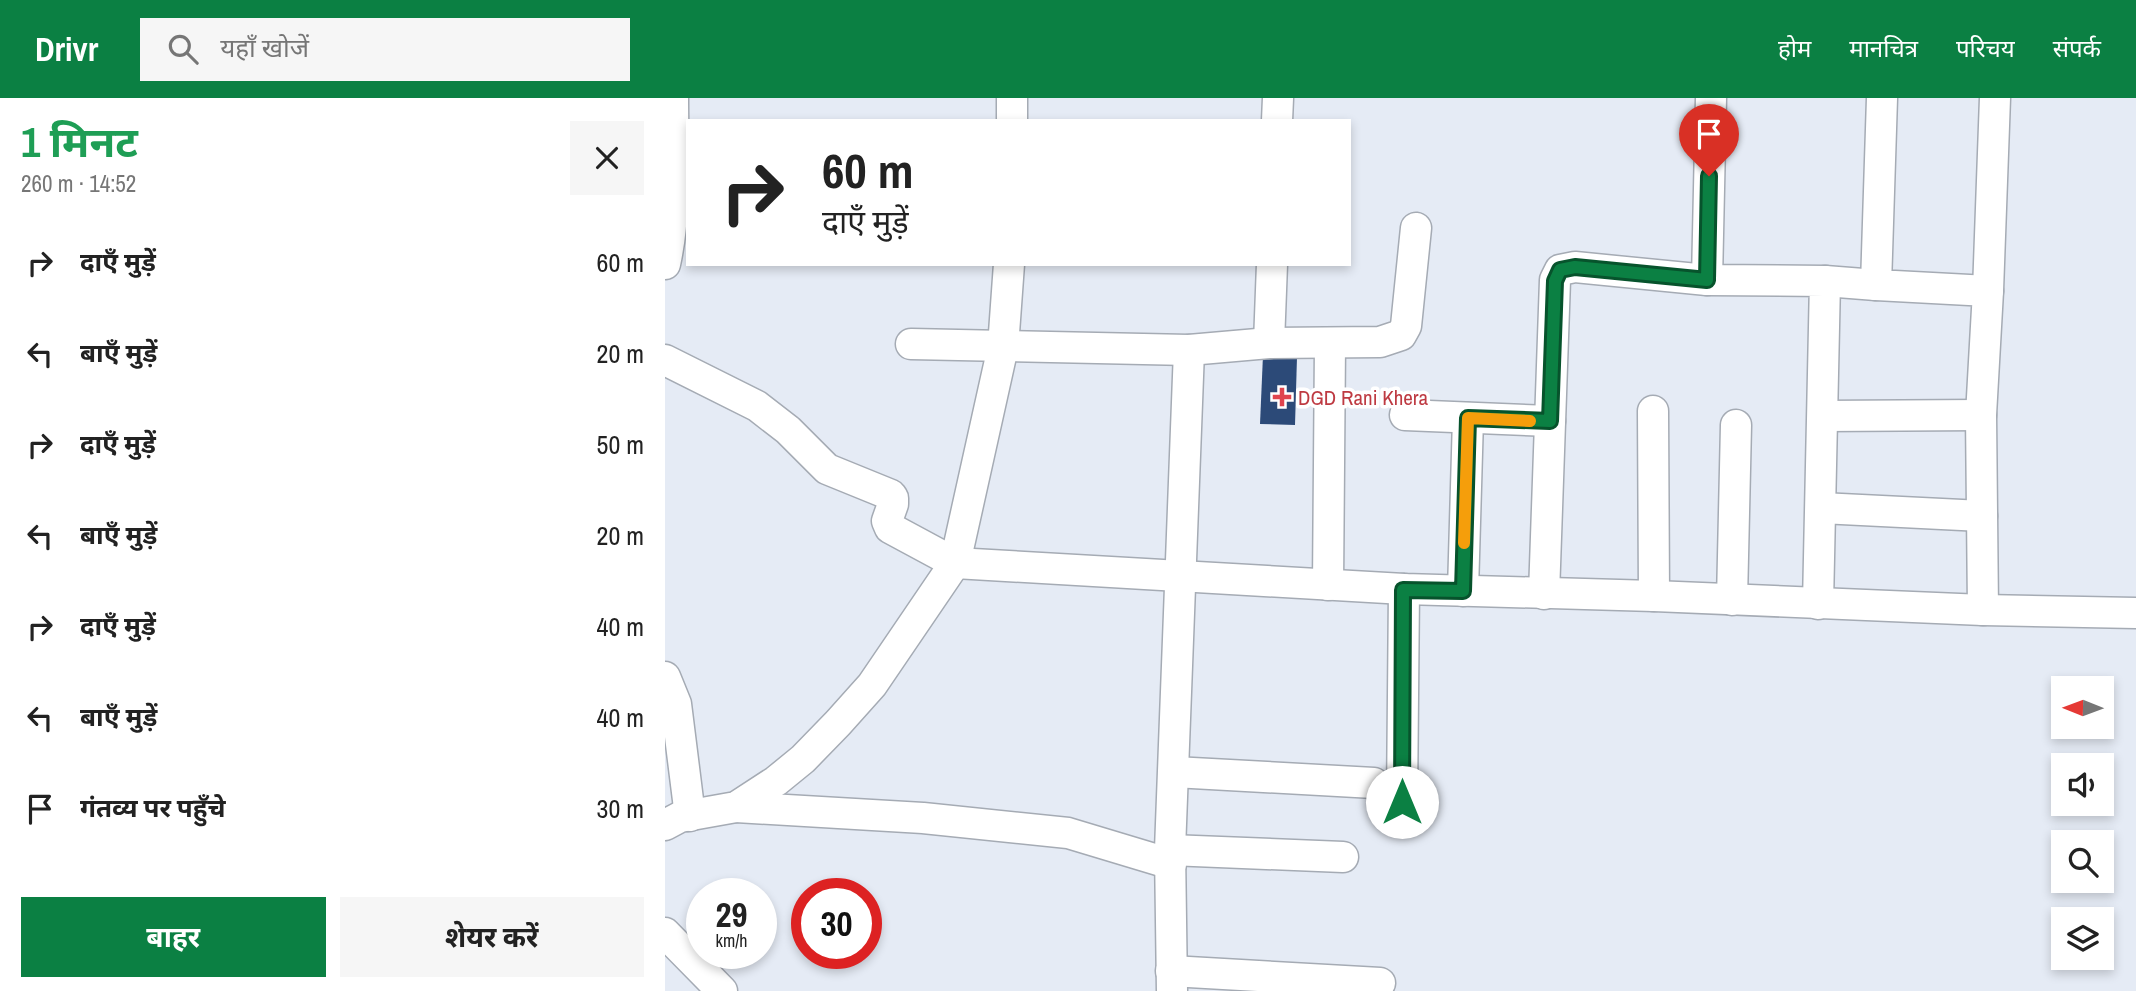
<!DOCTYPE html>
<html lang="hi">
<meta charset="utf-8">
<style>
:root{--surface:#fff;--page:#f6f6f6;--text:#222;--muted:#767676;--accent:#0b8043}
body{margin:0;font-family:"Archivo Narrow","Noto Sans Devanagari",sans-serif;background:var(--page);color:var(--text);height:100vh;display:flex;flex-direction:column;font-size:26px;white-space:nowrap}
*{box-sizing:border-box;margin:0}
p{font-size:23px;color:var(--muted)}
.icon{flex:none;width:38px;height:38px;fill:none;stroke:currentColor;stroke-width:2;stroke-linecap:round;stroke-linejoin:round}
.map{position:relative;flex:1;overflow:hidden}
.drawer{display:flex;flex-direction:column;background:var(--surface);width:665px}
.drawer>*{flex:none}
.guide{position:absolute;left:21px;top:21px;width:665px;height:147px;border-radius:0px;box-shadow:0 4px 10px #0003;background:#fff;color:var(--text);overflow:hidden}
.needle{width:46px;rotate:271deg}
.fabs{position:absolute;left:1386px;top:578px;display:grid;gap:14px}
.fabs a{display:grid;place-items:center;width:63px;height:63px;border-radius:0px;background:var(--surface);box-shadow:0 4px 10px #0003;font-size:35px}
.speed{position:absolute;left:21px;top:780px;display:flex;gap:14px;font-size:35px;font-weight:700;text-align:center}
.speed>*{display:grid;place-content:center;width:91px;height:91px;border-radius:50%;background:var(--surface);box-shadow:0 4px 10px #0003;line-height:1}
.speed small{font-size:18px;font-weight:400}
.speed .limit{border:10px solid #d22;background:#fff;color:#111}
.pin{position:absolute;display:grid;place-items:center;width:60px;height:60px;color:#fff;margin:-72px -30px;border-radius:50% 50% 50% 0;rotate:-45deg;box-shadow:0 0 7px #0007}
.pin .icon{rotate:45deg}
.me{position:absolute;width:77px;margin:-38px;rotate:0deg;stroke-linejoin:round;filter:drop-shadow(0 0 5px #0008)}
.turn{display:flex;align-items:center;gap:24px;height:147px;padding:0 21px;font-size:32px}
.turn .icon{width:91px;height:91px;stroke-width:2.5}
.turn b{display:block;font-size:49px;line-height:60px}
.round{display:grid;place-items:center;flex:none;width:74px;height:74px;border-radius:0px;background:var(--page)}
.overview{display:flex;align-items:center;justify-content:space-between;height:119px;padding:0 21px}
h1{font-size:42px;font-weight:700;line-height:52px;color:#1e9e55}
.action{display:flex;gap:14px;margin-top:auto;padding:14px 21px}
.action a{flex:1;height:80px;border-radius:0px;background:var(--accent);color:#fff;font-size:28px;font-weight:700;line-height:80px;text-align:center}
.action a+a{background:var(--page);color:var(--text)}
ul{padding:0;list-style:none}
li{display:flex;align-items:center;gap:21px;height:91px;padding:0 21px}
li div{flex:1}
li b{display:block;font-size:26px}
li em{font-style:normal}
header{display:flex;align-items:center;gap:42px;box-sizing:border-box;height:98px;padding:0 35px;background:var(--accent);color:#fff}
header strong{font-size:33px}
nav{display:flex;gap:38px;margin-inline-start:auto;font-size:24px}
.search{width:490px;height:63px;background:var(--page);display:flex;align-items:center;gap:18px;box-sizing:border-box;padding:0 24px;border-radius:0px;color:var(--muted);font-size:26px}
main{display:flex;flex:1;min-height:0}
.map>svg:first-child{display:block}
</style>
<header>
<strong>Drivr</strong>
<div class="search"><svg class="icon" aria-label="search" viewBox="0 0 24 24"><circle cx="10" cy="10" r="6"/><path d="M15 15l6 6"/></svg>यहाँ खोजें</div>
<nav><a>होम</a><a>मानचित्र</a><a>परिचय</a><a>संपर्क</a></nav>
</header>
<main>
<section class="drawer">
<div class="overview"><div><h1>1 मिनट</h1><p>260 m · 14:52</p></div><a class="round"><svg class="icon" aria-label="close" viewBox="0 0 24 24"><path d="M6 6l12 12M18 6L6 18"/></svg></a></div>
<ul>
<li><svg class="icon" aria-label="right" viewBox="0 0 24 24"><path d="M7 20v-9h11M14 6l5 5-5 5"/></svg><div><b>दाएँ मुड़ें</b></div><em>60 m</em></li>
<li><svg class="icon" aria-label="left" viewBox="0 0 24 24"><path d="M17 20v-9H6M10 6l-5 5 5 5"/></svg><div><b>बाएँ मुड़ें</b></div><em>20 m</em></li>
<li><svg class="icon" aria-label="right" viewBox="0 0 24 24"><path d="M7 20v-9h11M14 6l5 5-5 5"/></svg><div><b>दाएँ मुड़ें</b></div><em>50 m</em></li>
<li><svg class="icon" aria-label="left" viewBox="0 0 24 24"><path d="M17 20v-9H6M10 6l-5 5 5 5"/></svg><div><b>बाएँ मुड़ें</b></div><em>20 m</em></li>
<li><svg class="icon" aria-label="right" viewBox="0 0 24 24"><path d="M7 20v-9h11M14 6l5 5-5 5"/></svg><div><b>दाएँ मुड़ें</b></div><em>40 m</em></li>
<li><svg class="icon" aria-label="left" viewBox="0 0 24 24"><path d="M17 20v-9H6M10 6l-5 5 5 5"/></svg><div><b>बाएँ मुड़ें</b></div><em>40 m</em></li>
<li><svg class="icon" aria-label="arrive" viewBox="0 0 24 24"><path d="M6 21V4h12l-3 4 3 4H6"/></svg><div><b>गंतव्य पर पहुँचे</b></div><em>30 m</em></li>
</ul>
<div class="action"><a>बाहर</a><a>शेयर करें</a></div>
</section>
<div class="map">
<svg width="1471" height="893" viewBox="0 0 1471 893">
<rect width="100%" height="100%" fill="#e5ebf5"/>
<polygon fill="#2c4a78" points="598,257 632,259 630,327 595,326"/>
<g fill="none" stroke-linecap="round" stroke-linejoin="round">
<g stroke="#a5abb4" stroke-width="33">
<g id="minor">
<polyline points="1217,0 1211,187 1323,193 1316,317 1318,512"/>
<polyline points="347,23 347,0"/>
<polyline points="612,23 613,0"/>
<path d="M 0,166 C 12,112 8,55 8,0"/>
<polyline points="1042,182 1046,0"/>
<polyline points="1160,183 1211,187"/>
<polyline points="1323,193 1330,0"/>
<polyline points="604,245 607,166"/>
<polyline points="246,246 524,252 604,245 715,244 736,237 741,228 751,130"/>
<polyline points="0,262 92,308 123,332 162,371 226,397 228,400 228,406 222,423 225,430 290,465 739,491 989,498 1318,512 1471,515"/>
<polyline points="988,313 989,498"/>
<polyline points="740,317 885,323"/>
<polyline points="1158,318 1316,317"/>
<polyline points="1156,410 1317,418"/>
<polyline points="663,487 665,246"/>
<polyline points="798,493 803,320"/>
<polyline points="879,496 890,182 895,172 910,169 1042,182 1160,183 1153,506"/>
<polyline points="1067,502 1071,327"/>
<polyline points="0,579 11,606 25,718"/>
<polyline points="509,674 709,685"/>
<polyline points="737,704 739,491"/>
<polyline points="71,709 258,720 403,735 506,766"/>
<polyline points="0,727 15,719 71,709 111,683 138,661 173,625 207,587 290,465 338,249 344,166"/>
<polyline points="505,752 678,759"/>
<polyline points="0,835 57,893"/>
<polyline points="506,873 715,885"/>
<polyline points="507,893 505,752 524,252"/>
</g>
</g>
<use href="#minor" stroke="#fff" stroke-width="30"/>
</g>
<g fill="none" stroke-linecap="round" stroke-linejoin="round">
<g stroke="#07532c" stroke-width="18">
<polyline id="route" points="737,704 738,492 798,493 803,320 885,323 890,183 895,172 910,169 1042,182 1044,78"/>
</g>
<use href="#route" stroke="#0b8043" stroke-width="12"/>
<polyline stroke="#f59e0b" stroke-width="12" points="799,445 803,320 865,323"/>
</g>
<path fill="#e0444e" stroke="#fff" stroke-width="2.5" d="M613.5 288.5h7v7h7v7h-7v7h-7v-7h-7v-7h7z"/>
<g text-anchor="middle" dominant-baseline="central" stroke-width="7" stroke-linejoin="round" paint-order="stroke">
<g font-size="21" fill="#be3a42" stroke="#fff" text-anchor="start">
<text x="633" y="299">DGD Rani Khera</text>
</g>
</g>
</svg>
<div class="fabs">
<a><svg class="needle" viewBox="-14 -14 28 28"><path d="M0-13l5 13h-10z" fill="#e53935"/><path d="M0 13l5-13h-10z" fill="#767676"/></svg></a>
<a><svg class="icon" aria-label="sound" viewBox="0 0 24 24"><path d="M4 9h4l5-4v14l-5-4H4zM17 9q2 3 0 6"/></svg></a>
<a><svg class="icon" aria-label="search" viewBox="0 0 24 24"><circle cx="10" cy="10" r="6"/><path d="M15 15l6 6"/></svg></a>
<a><svg class="icon" aria-label="layers" viewBox="0 0 24 24"><path d="M12 4l9 5-9 5-9-5zM3 14l9 5 9-5"/></svg></a>
</div>
<div class="speed"><div>29<small>km/h</small></div><div class="limit">30</div></div>
<div class="pin" style="left:1044px;top:78px;background:#d93025"><svg class="icon" aria-label="arrive" viewBox="0 0 24 24"><path d="M6 21V4h12l-3 4 3 4H6"/></svg></div>
<svg class="me" style="left:737px;top:704px" viewBox="-20 -20 40 40"><circle r="19" fill="#fff"/><path d="M0-13L10 11 0 6-10 11z" fill="#0b8043"/></svg>
<div class="guide">
<div class="turn"><svg class="icon" aria-label="right" viewBox="0 0 24 24"><path d="M7 20v-9h11M14 6l5 5-5 5"/></svg><div><b>60 m</b>दाएँ मुड़ें</div></div>
</div>
</div>
</main>
